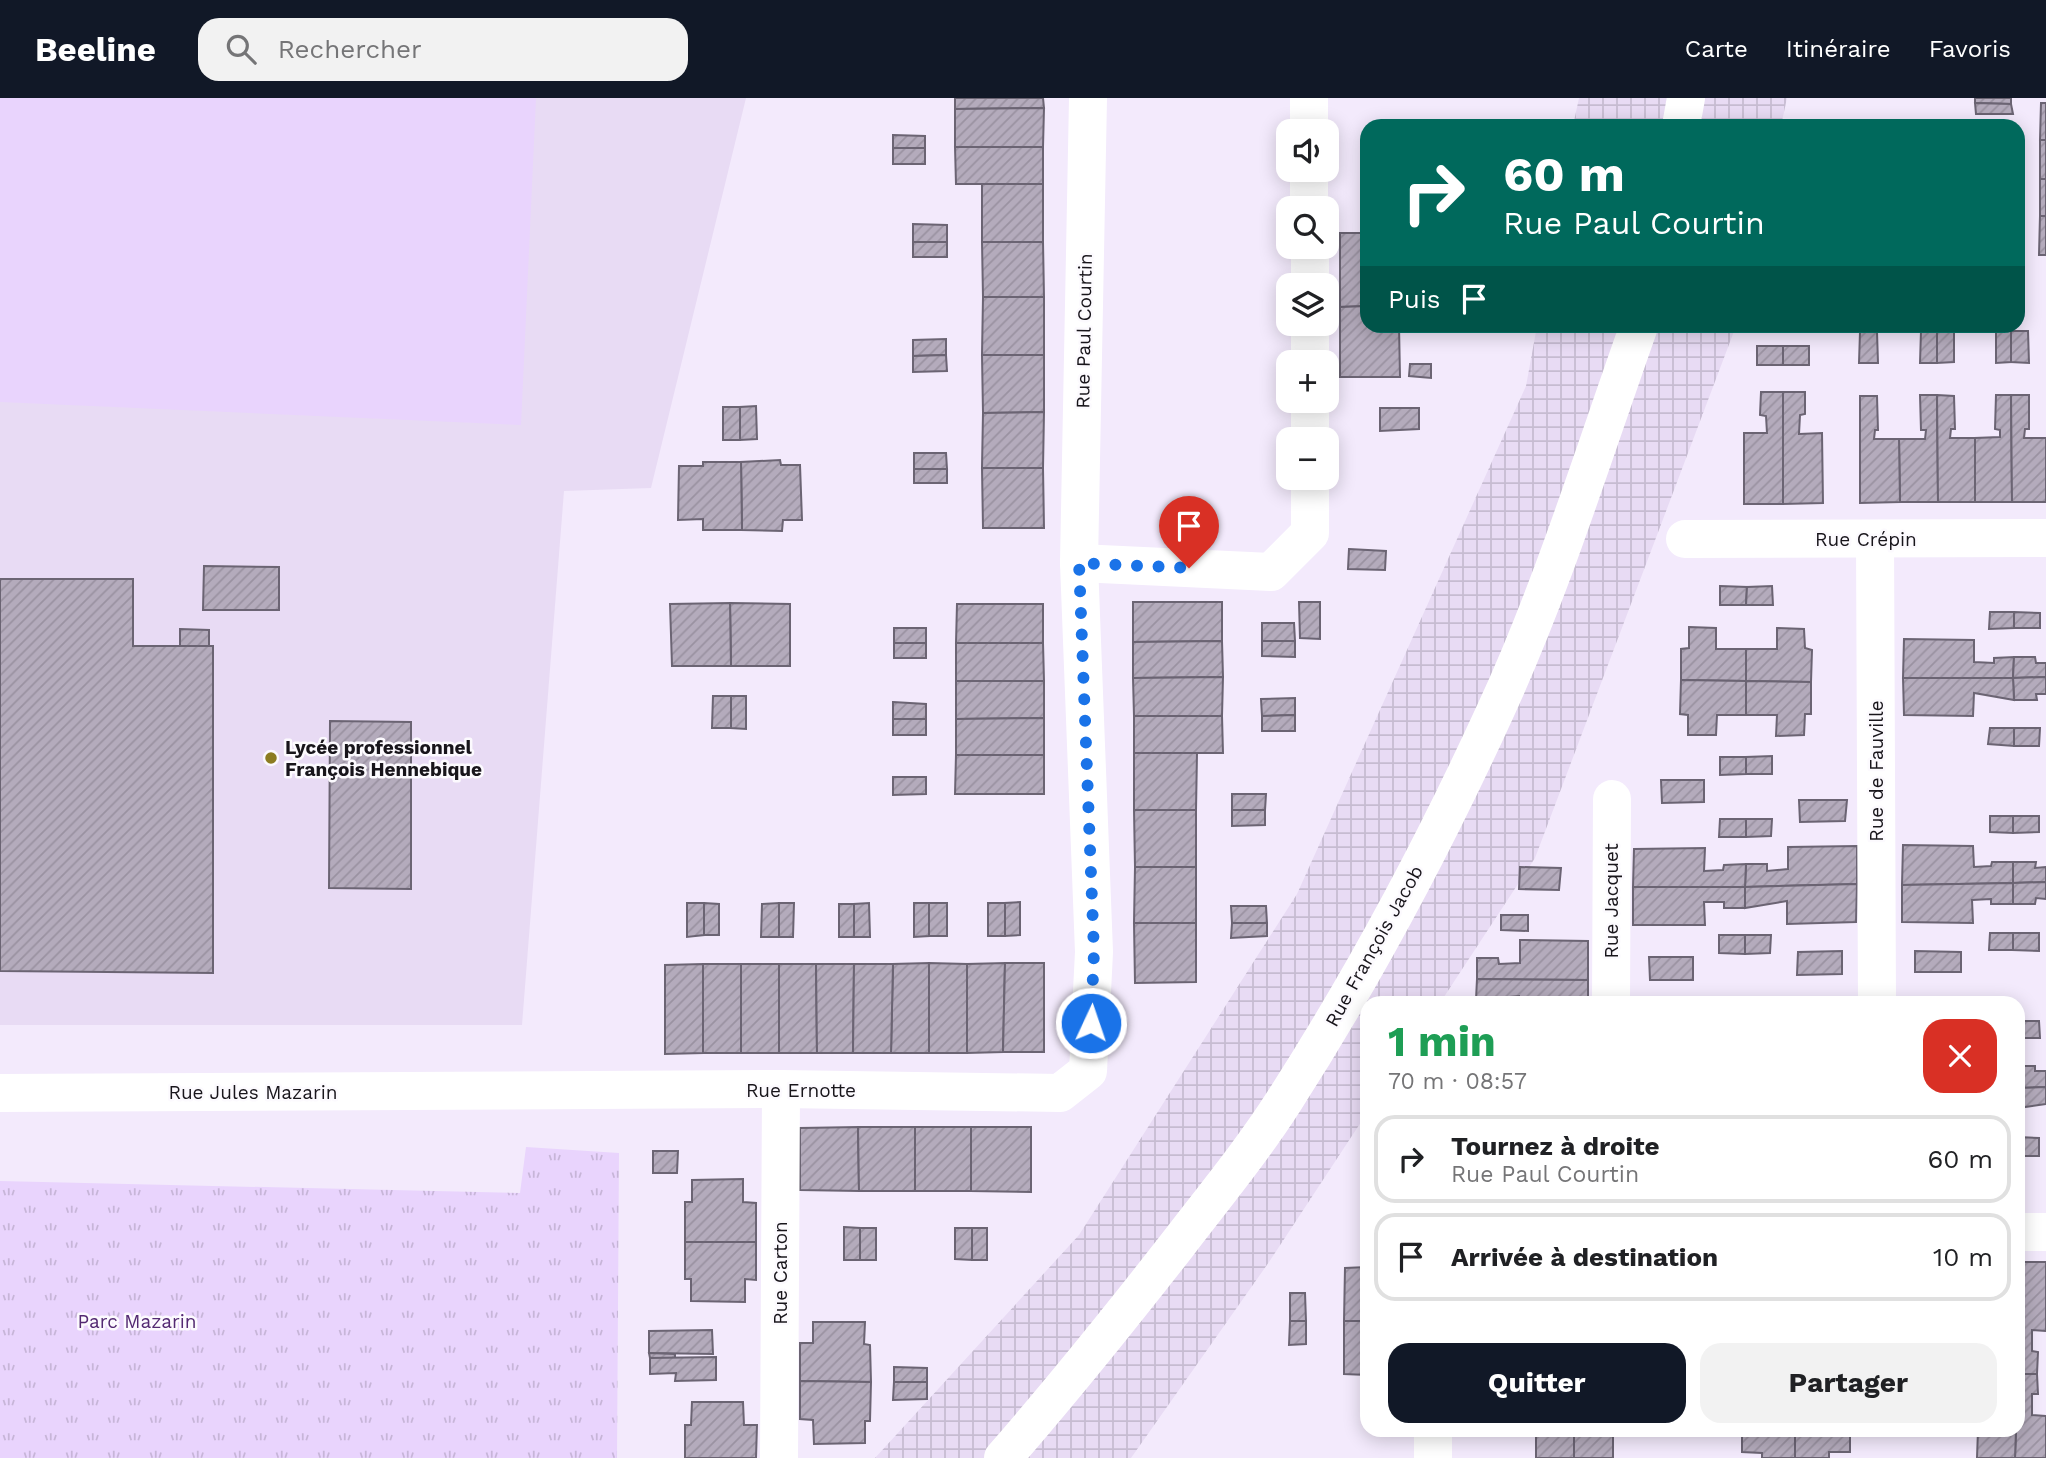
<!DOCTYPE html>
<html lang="fr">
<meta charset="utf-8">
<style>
:root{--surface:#fff;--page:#f2f2f2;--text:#202124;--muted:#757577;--line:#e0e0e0;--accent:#111827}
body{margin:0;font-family:"Work Sans",sans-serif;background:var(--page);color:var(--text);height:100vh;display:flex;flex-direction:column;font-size:26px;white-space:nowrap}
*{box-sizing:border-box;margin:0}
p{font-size:23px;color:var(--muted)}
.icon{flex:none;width:38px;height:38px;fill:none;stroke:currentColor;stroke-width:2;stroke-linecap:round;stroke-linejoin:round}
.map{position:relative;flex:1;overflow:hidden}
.details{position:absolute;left:1360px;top:898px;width:665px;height:441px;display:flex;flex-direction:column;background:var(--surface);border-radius:21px;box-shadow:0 4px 18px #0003}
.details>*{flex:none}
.guide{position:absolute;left:1360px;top:21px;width:665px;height:214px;border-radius:21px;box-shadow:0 4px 18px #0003;background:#00695c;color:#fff;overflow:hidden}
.fabs{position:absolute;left:1276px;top:21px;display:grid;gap:14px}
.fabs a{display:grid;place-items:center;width:63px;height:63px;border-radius:14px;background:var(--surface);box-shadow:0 4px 18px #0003;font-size:35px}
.pin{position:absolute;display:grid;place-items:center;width:60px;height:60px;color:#fff;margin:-72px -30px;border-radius:50% 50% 50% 0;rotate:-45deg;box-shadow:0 0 7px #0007}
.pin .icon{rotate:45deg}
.me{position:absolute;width:77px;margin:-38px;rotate:3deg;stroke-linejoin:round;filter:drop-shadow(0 0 5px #0008)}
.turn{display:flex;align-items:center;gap:24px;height:147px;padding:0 28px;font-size:32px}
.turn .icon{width:91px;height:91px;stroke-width:2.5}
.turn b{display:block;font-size:49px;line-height:60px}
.then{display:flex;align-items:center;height:66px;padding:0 28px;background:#0003;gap:14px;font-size:26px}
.round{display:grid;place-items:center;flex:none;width:74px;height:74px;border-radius:21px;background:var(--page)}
.overview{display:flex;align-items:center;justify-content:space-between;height:119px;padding:0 28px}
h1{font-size:42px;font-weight:700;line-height:52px;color:#1e9e55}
.primary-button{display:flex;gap:14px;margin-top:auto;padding:14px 28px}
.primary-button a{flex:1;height:80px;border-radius:21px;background:var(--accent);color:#fff;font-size:28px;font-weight:700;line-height:80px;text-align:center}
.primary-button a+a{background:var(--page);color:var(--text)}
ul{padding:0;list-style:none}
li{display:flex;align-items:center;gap:21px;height:88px;margin:0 14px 10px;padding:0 14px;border:4px solid var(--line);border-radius:21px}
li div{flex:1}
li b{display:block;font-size:26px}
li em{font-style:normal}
header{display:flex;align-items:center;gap:42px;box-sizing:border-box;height:98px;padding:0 35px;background:var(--accent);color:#fff}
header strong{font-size:33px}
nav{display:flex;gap:38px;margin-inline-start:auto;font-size:24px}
.search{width:490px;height:63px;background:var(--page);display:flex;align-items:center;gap:18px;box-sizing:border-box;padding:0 24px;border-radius:21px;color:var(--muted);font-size:26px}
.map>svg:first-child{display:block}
</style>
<header>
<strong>Beeline</strong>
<div class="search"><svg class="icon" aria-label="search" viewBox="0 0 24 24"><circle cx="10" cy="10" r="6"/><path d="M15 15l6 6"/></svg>Rechercher</div>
<nav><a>Carte</a><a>Itinéraire</a><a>Favoris</a></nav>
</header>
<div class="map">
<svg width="2046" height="1360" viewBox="0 0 2046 1360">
<defs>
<pattern id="industrial-grid" width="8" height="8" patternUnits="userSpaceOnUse" patternTransform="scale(1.75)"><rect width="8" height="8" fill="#e8dbf4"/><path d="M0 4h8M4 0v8" fill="none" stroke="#c6bbd1"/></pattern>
<pattern id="park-tufts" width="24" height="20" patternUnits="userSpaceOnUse" patternTransform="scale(1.75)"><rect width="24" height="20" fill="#e9d4fd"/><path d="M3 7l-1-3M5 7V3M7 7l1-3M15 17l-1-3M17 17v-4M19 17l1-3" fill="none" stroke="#c7b5d8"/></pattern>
<pattern id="building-hatch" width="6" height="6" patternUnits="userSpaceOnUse" patternTransform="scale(1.75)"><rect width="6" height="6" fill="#b4abbc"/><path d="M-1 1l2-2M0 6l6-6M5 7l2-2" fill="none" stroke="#9a92a1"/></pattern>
</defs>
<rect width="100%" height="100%" fill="#f3eafc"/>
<polygon fill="#e8dbf4" points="0,0 746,0 651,390 564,393 522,927 0,927"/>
<g fill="url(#industrial-grid)">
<polygon points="1579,0 1787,0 1781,28 1573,28"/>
<polygon points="1537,228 1736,228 1535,760 1440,905 1367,905 1367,1015 1269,1164 1131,1360 875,1360 1079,1137 1297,796 1526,288"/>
</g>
<polygon fill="url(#park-tufts)" points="526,1049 619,1055 617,1360 0,1360 0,1083 520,1095"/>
<polygon fill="#e9d4fd" points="0,0 536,0 521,327 0,304"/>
<g fill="url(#building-hatch)" stroke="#6b6473" stroke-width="2">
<polygon points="955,0 1043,0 1044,10 955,11"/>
<polygon points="1975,0 2011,0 2011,6 1975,5"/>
<polygon points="1975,5 2011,6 2013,16 1976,16"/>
<polygon points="2041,5 2046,5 2046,42 2040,42"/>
<polygon points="1044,10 1043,49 955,49 955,11"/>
<polygon points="893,37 925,38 925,50 893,50"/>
<rect x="2040" y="42" width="6" height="39"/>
<polygon points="955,49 1043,49 1043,86 956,86"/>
<rect x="893" y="50" width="32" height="16"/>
<rect x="2040" y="81" width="6" height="37"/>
<rect x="982" y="86" width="61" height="58"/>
<polygon points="2040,118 2046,118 2046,157 2039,157"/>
<polygon points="913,126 947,127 947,144 913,144"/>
<polygon points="1340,135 1367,135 1367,208 1340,209"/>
<rect x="913" y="144" width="34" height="15"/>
<polygon points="982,144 1043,144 1044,199 983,199"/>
<polygon points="983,199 1044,199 1044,257 982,257"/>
<polygon points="1367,208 1367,228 1399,228 1400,279 1340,279 1340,209"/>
<polygon points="1921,233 1937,233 1937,265 1920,265"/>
<polygon points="1937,233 1954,233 1954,264 1937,265"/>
<polygon points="1996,233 2011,233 2011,264 1996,265"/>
<polygon points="2011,233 2028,233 2029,265 2011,264"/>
<polygon points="1860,234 1877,234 1878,265 1859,265"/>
<polygon points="946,241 946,257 913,258 913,242"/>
<rect x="1757" y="248" width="26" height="19"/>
<rect x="1783" y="248" width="26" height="19"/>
<polygon points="946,257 947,273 913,274 913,258"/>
<polygon points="982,257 1044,257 1044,314 983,315"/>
<polygon points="1410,266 1431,266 1431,280 1409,278"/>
<polygon points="1761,294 1783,294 1783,406 1744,406 1744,335 1767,335 1766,318 1760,317"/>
<polygon points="1783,294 1805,294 1805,316 1800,317 1799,336 1822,335 1823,405 1783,406"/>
<polygon points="1920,297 1937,297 1938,404 1900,404 1899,341 1925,341 1926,332 1921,332"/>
<polygon points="1937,297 1954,298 1955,331 1951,331 1950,340 1975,340 1975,404 1938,404"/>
<polygon points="1996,297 2011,297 2012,404 1975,404 1975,340 2000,339 2000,332 1995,331"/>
<polygon points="2011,297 2029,297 2029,331 2025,331 2024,340 2046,340 2046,404 2012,404"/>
<polygon points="1860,298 1877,298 1878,332 1875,332 1874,341 1899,341 1900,404 1860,405"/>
<polygon points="756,308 757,341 740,342 740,309"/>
<rect x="723" y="309" width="17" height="33"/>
<polygon points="1380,310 1419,310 1419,331 1380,333"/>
<polygon points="1044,314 1043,370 982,370 983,315"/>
<polygon points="914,355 946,355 947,371 914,371"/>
<polygon points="780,362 781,367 800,367 802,422 783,422 782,433 742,432 741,364"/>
<polygon points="703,364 741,364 742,432 703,432 703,421 678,422 679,368 703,368"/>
<polygon points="982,370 1043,370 1044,430 983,430"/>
<rect x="914" y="371" width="33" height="14"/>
<polygon points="1349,451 1386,453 1385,472 1348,471"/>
<polygon points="204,468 279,469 279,512 203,512"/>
<polygon points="0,481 133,481 133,548 213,548 213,875 0,873"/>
<polygon points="1720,488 1747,489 1746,507 1720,507"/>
<polygon points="1772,488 1773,507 1746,507 1747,489"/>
<polygon points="1133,504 1222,504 1222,543 1133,544"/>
<polygon points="1299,504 1320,504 1320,541 1300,540"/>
<polygon points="730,505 790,506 790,568 731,568"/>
<polygon points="730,505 731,568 672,568 670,506"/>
<polygon points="957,506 1043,506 1043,545 956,545"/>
<polygon points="1990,514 2014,514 2014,530 1989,531"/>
<polygon points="2014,514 2040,515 2040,530 2014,530"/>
<polygon points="1262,525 1294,525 1295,543 1262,543"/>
<polygon points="1689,529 1716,530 1716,551 1746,551 1746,583 1681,582 1681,551 1689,550"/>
<rect x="894" y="530" width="32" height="15"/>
<polygon points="1777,530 1804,531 1805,550 1812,552 1811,584 1746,583 1746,551 1777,551"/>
<polygon points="180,531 209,532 209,548 180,548"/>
<polygon points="1904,541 1974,542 1974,564 1994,565 1994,560 2014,559 2013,580 1903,580"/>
<polygon points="1222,543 1223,579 1133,580 1133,544"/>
<polygon points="1262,543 1295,543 1295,559 1262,558"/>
<rect x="894" y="545" width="32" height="15"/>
<polygon points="956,545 1043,545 1044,583 956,583"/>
<polygon points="2014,559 2035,559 2036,565 2046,565 2046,579 2013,580"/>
<polygon points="1223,579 1222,618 1134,618 1133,580"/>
<polygon points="2046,579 2046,596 2036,596 2037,602 2014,602 2013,580"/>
<polygon points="1903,580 2013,580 2014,602 1974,595 1973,618 1904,617"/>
<polygon points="1681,582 1746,583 1746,617 1717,617 1716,637 1688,637 1688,617 1680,616"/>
<polygon points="956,583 1044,583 1044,620 956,621"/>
<polygon points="1746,583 1811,584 1811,616 1805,616 1804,637 1776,638 1777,617 1746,617"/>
<polygon points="713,598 731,598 731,630 712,630"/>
<polygon points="731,598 746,598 746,631 731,630"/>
<polygon points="1295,600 1295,617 1262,618 1261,601"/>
<polygon points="893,604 926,606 926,621 893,621"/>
<polygon points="1295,617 1295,633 1262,633 1262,618"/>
<polygon points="1134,618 1222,618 1223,655 1134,655"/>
<polygon points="1044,620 1044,657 956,657 956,621"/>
<rect x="893" y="621" width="33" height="16"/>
<polygon points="330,623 411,624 411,791 329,790"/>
<polygon points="1990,630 2014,630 2014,648 1988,646"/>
<polygon points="2014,630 2040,630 2039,648 2014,648"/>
<polygon points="1134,655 1197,655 1196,712 1134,712"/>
<polygon points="956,657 1044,657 1044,696 955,696"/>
<polygon points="1772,658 1772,676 1746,676 1746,659"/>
<polygon points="1720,659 1746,659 1746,676 1720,677"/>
<polygon points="893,679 926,679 926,696 893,697"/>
<polygon points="1661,682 1704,682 1704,704 1662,705"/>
<polygon points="1232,696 1266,696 1265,712 1232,712"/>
<polygon points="1799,702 1847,702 1845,723 1800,724"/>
<polygon points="1134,712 1196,712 1196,769 1135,769"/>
<polygon points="1232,712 1265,712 1265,727 1232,728"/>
<polygon points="1990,718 2013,718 2013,735 1990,734"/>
<polygon points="2013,718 2039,718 2039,734 2013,735"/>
<polygon points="1720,721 1746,721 1746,739 1719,739"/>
<polygon points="1746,721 1772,721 1771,738 1746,739"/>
<polygon points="1903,747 1973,748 1974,769 1991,768 1992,764 2013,764 2013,785 1902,787"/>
<polygon points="1857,748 1857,786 1745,789 1746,766 1767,766 1767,773 1788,771 1788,749"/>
<polygon points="1705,750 1704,773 1723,772 1724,767 1746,766 1745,789 1633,789 1634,751"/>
<polygon points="2013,764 2036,764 2035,770 2046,769 2046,784 2013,785"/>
<polygon points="1135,769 1196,769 1196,825 1134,825"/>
<polygon points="1520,769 1561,770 1559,792 1519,791"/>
<polygon points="2046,784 2046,801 2036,800 2035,806 2013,806 2013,785"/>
<polygon points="2013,785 2013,806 1991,806 1991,801 1972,802 1973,825 1902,824 1902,787"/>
<polygon points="1857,786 1856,824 1787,826 1787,803 1745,810 1745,789"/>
<polygon points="1633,789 1745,789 1745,810 1724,810 1724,804 1704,804 1705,827 1633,827"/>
<polygon points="1020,804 1020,837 1005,838 1005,805"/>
<polygon points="687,805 704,805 704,837 687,839"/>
<polygon points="704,805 719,806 719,837 704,837"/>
<polygon points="779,805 779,839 761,839 762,806"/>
<polygon points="779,805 794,805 793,839 779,839"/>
<polygon points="869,805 870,839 854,839 854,806"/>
<polygon points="914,805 929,805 929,838 914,839"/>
<rect x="929" y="805" width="18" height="33"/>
<rect x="988" y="805" width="17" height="33"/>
<rect x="839" y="806" width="15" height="33"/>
<polygon points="1231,808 1266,808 1267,825 1232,825"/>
<polygon points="1501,817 1528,817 1528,833 1501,832"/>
<polygon points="1134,825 1196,825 1196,884 1135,885"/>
<polygon points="1232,825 1267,825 1267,838 1231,840"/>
<polygon points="1990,835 2013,835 2013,852 1989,852"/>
<polygon points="2013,835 2039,835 2039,853 2013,852"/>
<polygon points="1719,837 1745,837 1745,856 1719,855"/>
<polygon points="1745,837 1771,837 1770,855 1745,856"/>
<polygon points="1520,842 1588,843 1588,882 1477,881 1477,860 1498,860 1499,866 1520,865"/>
<polygon points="1842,853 1842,876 1797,877 1798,854"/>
<polygon points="1915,853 1961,854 1961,874 1915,874"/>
<polygon points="1649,859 1693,859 1693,882 1650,882"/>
<polygon points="929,865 929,955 891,955 893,866"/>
<polygon points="929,865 967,866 967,955 929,955"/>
<polygon points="1005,865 1003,954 967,955 967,866"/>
<polygon points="1005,865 1044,865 1044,954 1003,954"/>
<polygon points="703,866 703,955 665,956 665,867"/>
<rect x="703" y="866" width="38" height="89"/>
<rect x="741" y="866" width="38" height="89"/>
<polygon points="779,866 816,866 817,955 779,955"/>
<polygon points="816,866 854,866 853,955 817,955"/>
<polygon points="854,866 893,866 891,955 853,955"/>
<polygon points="1477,881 1588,882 1588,905 1519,905 1519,898 1476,902"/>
<polygon points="2018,923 2039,923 2040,940 2018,940"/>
<polygon points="2018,968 2035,968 2035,973 2046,973 2046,989 2018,990"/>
<polygon points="2046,989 2046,1006 2018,1010 2018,990"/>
<polygon points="858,1029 859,1093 800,1092 800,1030"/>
<polygon points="858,1029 915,1029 915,1093 859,1093"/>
<rect x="915" y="1029" width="56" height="64"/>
<polygon points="971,1029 1031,1029 1031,1094 971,1093"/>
<polygon points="2018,1039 2039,1040 2039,1058 2018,1058"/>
<polygon points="653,1053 678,1053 677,1075 653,1075"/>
<polygon points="743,1081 743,1104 756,1105 756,1144 685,1144 685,1104 692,1104 692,1082"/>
<polygon points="844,1129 860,1130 860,1162 844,1162"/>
<rect x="860" y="1130" width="16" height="32"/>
<polygon points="955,1130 972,1130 972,1162 955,1161"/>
<rect x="972" y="1130" width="15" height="32"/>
<polygon points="685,1144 756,1144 756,1182 745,1181 745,1204 691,1203 691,1181 685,1181"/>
<polygon points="2018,1164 2046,1164 2046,1233 2032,1232 2032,1253 2038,1254 2037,1276 2018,1276"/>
<polygon points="1367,1169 1367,1223 1344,1223 1345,1170"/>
<polygon points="1290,1195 1305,1195 1306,1223 1290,1223"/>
<polygon points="1290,1223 1306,1223 1306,1246 1289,1247"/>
<polygon points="1344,1223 1367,1223 1367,1277 1344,1276"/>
<polygon points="813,1224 865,1224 864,1246 870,1247 871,1284 800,1283 800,1245 813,1245"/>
<polygon points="712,1232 713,1256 649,1255 649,1233"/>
<polygon points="649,1255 675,1256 675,1260 650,1260"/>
<polygon points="716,1259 716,1282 675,1283 676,1275 650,1276 650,1260"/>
<polygon points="894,1269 927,1270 927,1284 894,1284"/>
<polygon points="2018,1276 2037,1276 2038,1296 2032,1296 2032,1317 2046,1318 2046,1360 2015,1360"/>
<polygon points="800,1283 871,1284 870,1323 865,1323 865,1345 814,1346 813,1322 800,1321"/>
<polygon points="894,1284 927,1284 927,1301 893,1302"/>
<polygon points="692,1304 743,1304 744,1327 757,1327 756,1360 685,1360 685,1327 691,1327"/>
<rect x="1536" y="1332" width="38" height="28"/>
<rect x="1574" y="1332" width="39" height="28"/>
<polygon points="1742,1332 1795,1332 1795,1360 1762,1360 1762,1355 1742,1354"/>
<polygon points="1795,1332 1850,1332 1850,1354 1829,1354 1829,1360 1795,1360"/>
<polygon points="1978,1332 2016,1332 2015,1360 1977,1360"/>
</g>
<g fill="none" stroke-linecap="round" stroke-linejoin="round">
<g stroke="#fff" stroke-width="38">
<polyline points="1309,0 1309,33"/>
<polyline points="1681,28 1686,0"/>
<polyline points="1309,72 1309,110"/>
<polyline points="1310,149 1310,187"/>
<polyline points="1310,226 1310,264"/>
<polyline points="1310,303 1310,341"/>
<polyline points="1685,441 2046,440"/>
<polyline points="1875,441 1877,905"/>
<polyline points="1079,465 1271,474 1310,435 1310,380"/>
<polyline points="1611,905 1612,701"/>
<polyline points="0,995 781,991 1060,995 1088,973 1094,854 1079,465 1088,0"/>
<polyline points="2018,1134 2046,1134"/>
<polyline points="1433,1332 1433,1360"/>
<polyline points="779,1360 781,991"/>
<path d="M 1003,1360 C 1064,1290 1121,1219 1178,1146 C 1214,1099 1252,1053 1284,1003 C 1363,880 1433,749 1494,616 C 1552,491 1593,357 1639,228"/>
</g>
</g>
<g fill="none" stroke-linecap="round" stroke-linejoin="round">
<polyline stroke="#1a73e8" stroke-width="12" stroke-dasharray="0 21.6" points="1091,925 1094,854 1079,465 1189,470"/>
</g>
<circle fill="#8c7c21" stroke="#fcfafe" stroke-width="2.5" cx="271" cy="660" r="7"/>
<g text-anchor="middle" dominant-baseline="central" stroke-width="5" stroke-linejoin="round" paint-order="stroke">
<g font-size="19" fill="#18151b" stroke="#fcfafe">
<text transform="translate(1084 233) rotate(-89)">Rue Paul Courtin</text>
<text x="1866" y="441">Rue Crépin</text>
<text transform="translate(1876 673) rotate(-90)">Rue de Fauville</text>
<text transform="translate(1611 803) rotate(-90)">Rue Jacquet</text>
<text transform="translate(1374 848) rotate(-61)">Rue François Jacob</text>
<text x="801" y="992">Rue Ernotte</text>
<text x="253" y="994">Rue Jules Mazarin</text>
<text transform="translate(780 1175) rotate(-90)">Rue Carton</text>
</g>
<g font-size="19" font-weight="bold" fill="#18151b" stroke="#fcfafe" text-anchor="start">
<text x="285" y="649">Lycée professionnel<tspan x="285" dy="22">François Hennebique</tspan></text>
</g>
<g font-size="19" fill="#532972" stroke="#fcfafe">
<text x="137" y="1223">Parc Mazarin</text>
</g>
</g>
</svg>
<div class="fabs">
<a><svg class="icon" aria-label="sound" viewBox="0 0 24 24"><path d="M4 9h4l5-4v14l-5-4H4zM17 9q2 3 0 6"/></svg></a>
<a><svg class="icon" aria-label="search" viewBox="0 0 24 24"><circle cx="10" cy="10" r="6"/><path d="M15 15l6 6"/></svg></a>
<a><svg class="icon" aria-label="layers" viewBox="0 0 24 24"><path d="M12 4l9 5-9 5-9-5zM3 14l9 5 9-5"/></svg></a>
<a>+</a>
<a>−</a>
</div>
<div class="pin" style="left:1189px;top:470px;background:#d93025"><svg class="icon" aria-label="arrive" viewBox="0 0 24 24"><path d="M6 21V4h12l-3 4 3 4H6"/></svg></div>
<svg class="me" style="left:1091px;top:925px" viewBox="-20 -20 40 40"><circle r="17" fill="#1a73e8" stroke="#fff" stroke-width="3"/><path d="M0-11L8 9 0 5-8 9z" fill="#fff"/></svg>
<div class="guide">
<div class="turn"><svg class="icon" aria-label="right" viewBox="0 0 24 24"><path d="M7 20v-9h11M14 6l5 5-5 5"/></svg><div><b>60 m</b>Rue Paul Courtin</div></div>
<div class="then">Puis<svg class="icon" aria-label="arrive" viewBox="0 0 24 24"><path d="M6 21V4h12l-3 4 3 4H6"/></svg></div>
</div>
<section class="details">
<div class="overview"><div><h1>1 min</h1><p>70 m · 08:57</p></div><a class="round" style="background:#d93025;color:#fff"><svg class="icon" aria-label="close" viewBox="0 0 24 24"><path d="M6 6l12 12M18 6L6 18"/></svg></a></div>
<ul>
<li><svg class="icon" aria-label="right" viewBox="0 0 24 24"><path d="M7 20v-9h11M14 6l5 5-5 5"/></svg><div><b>Tournez à droite</b><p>Rue Paul Courtin</p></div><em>60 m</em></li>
<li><svg class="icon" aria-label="arrive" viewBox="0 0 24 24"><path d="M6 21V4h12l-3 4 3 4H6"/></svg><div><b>Arrivée à destination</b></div><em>10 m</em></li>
</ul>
<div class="primary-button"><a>Quitter</a><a>Partager</a></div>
</section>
</div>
